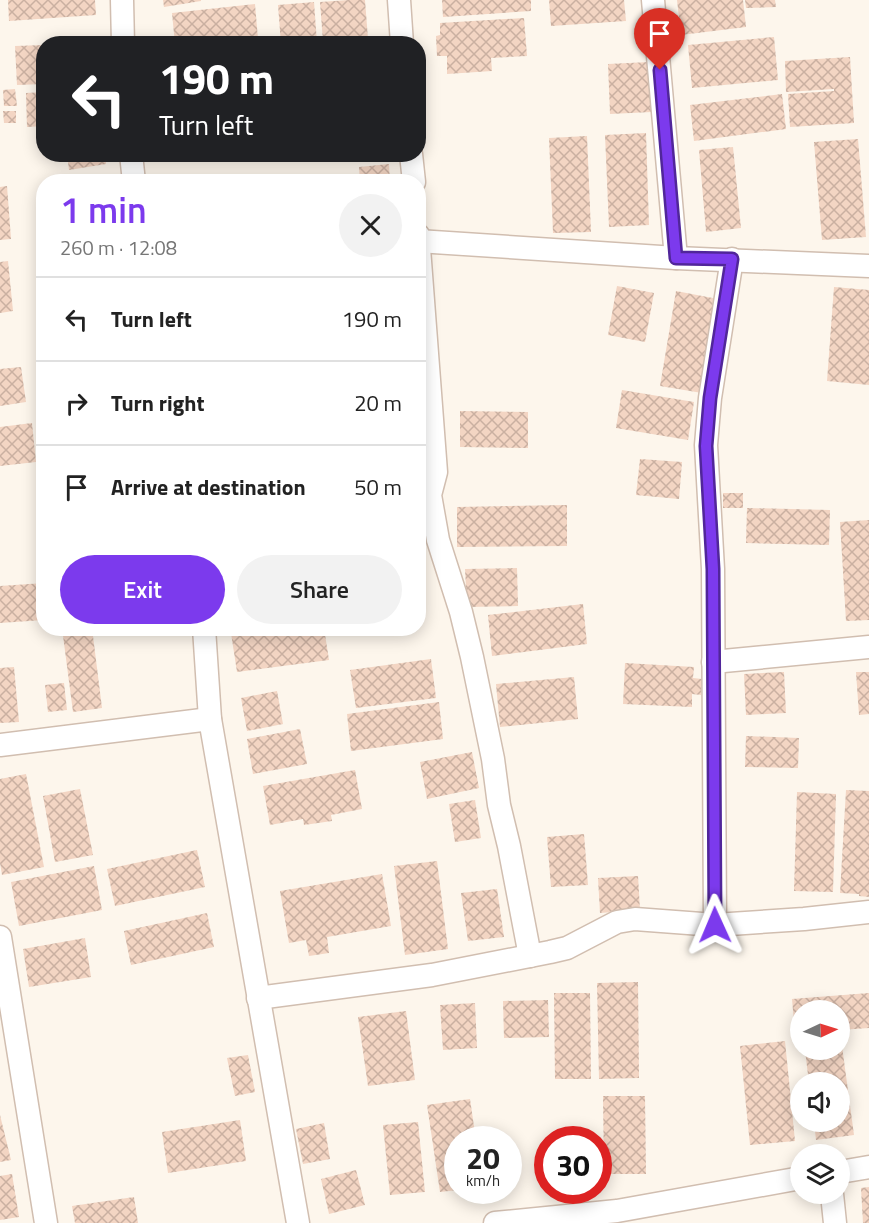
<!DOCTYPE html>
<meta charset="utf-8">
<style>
:root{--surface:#fff;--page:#f2f2f2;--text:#222;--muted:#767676;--line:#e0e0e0;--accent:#7c3aed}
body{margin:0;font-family:"Titillium Web",sans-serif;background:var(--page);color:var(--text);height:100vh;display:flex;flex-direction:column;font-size:22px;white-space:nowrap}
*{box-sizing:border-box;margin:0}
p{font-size:20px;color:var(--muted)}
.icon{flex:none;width:33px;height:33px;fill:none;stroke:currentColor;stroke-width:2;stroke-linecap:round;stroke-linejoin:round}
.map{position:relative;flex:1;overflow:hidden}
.drawer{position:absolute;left:36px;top:174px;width:390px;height:462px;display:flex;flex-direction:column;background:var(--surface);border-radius:24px;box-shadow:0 3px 15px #0003}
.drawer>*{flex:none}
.hud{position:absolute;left:36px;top:36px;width:390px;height:126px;border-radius:24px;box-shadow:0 3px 15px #0003;background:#202124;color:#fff;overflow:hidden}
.needle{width:39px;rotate:86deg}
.tools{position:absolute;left:790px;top:1000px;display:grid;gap:12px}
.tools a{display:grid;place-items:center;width:60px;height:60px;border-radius:50%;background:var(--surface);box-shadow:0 3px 15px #0003;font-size:30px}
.speed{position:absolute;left:444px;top:1126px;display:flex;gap:12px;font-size:30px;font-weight:700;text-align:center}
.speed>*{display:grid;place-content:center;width:78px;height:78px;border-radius:50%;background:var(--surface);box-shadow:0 3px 15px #0003;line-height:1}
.speed small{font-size:15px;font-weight:400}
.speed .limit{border:9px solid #d22;background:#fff;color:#111}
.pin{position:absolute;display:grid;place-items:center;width:51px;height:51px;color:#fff;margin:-62px -26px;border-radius:50% 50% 50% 0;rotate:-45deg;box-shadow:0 0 6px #0007}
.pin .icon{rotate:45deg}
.me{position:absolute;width:66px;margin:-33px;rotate:359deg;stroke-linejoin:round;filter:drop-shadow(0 0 4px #0008)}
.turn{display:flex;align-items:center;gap:21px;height:126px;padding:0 24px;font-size:27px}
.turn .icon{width:78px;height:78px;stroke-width:2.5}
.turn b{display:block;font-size:42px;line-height:51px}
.round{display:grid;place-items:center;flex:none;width:63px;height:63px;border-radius:32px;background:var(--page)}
.headline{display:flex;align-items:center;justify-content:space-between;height:102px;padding:0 24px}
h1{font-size:36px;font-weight:600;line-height:45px;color:var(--accent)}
.action{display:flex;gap:12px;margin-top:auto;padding:12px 24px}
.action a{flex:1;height:69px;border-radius:36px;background:var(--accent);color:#fff;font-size:24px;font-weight:600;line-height:69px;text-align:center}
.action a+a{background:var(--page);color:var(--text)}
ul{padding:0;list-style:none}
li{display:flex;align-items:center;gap:18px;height:84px;padding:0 24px;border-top:2px solid var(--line)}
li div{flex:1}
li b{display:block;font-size:22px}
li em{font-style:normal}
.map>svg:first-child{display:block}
</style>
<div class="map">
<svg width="869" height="1223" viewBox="0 0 869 1223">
<defs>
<pattern id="building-cross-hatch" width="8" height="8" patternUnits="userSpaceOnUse" patternTransform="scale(1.5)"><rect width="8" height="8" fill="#f3d5c3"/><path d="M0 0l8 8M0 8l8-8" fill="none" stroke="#cab0a1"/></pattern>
</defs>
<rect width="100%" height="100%" fill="#fdf6ec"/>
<g fill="url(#building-cross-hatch)">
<polygon points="8,0 95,0 96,15 9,21"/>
<polygon points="163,0 201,0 201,1 164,7"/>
<polygon points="349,0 365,0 368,39 323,42 320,2"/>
<polygon points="442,0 531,0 531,11 443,17"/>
<polygon points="549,0 624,0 626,21 551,26"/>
<polygon points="677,0 743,0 746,27 681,35"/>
<polygon points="745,0 775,0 776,7 746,8"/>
<polygon points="314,2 317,43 281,44 278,5"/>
<polygon points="255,4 258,39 213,44 175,44 172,13"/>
<polygon points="524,18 527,56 491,58 492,71 447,74 447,56 437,56 436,36 440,35 440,23"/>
<polygon points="774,37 778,80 692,88 688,45"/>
<polygon points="44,45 44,84 17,85 15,46"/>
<polygon points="850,57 854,123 790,127 788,94 834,91 834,89 786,92 785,61"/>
<polygon points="649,62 652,112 610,114 608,64"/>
<polygon points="15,89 17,106 4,106 3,90"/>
<polygon points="44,92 44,126 27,127 26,93"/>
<polygon points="782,94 786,129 694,141 690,105"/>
<polygon points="3,111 16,111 16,123 4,123"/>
<polygon points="646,133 649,225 609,227 605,135"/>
<polygon points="587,136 591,232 553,233 549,138"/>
<polygon points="858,139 866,237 822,240 814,142"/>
<polygon points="733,147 741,228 706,232 699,150"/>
<polygon points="67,154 105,154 106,164 69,170"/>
<polygon points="389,164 390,182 360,182 359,167"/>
<polygon points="243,174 243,182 194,182 194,178"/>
<polygon points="7,186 11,239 0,240 0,187"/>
<polygon points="8,261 13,311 0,313 0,262"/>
<polygon points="617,286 654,293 645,342 608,335"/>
<polygon points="834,287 869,290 869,385 827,381"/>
<polygon points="676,291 718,299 702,393 660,386"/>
<polygon points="21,367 26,402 0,406 0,369"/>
<polygon points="44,367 44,412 41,412 37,368"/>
<polygon points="622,390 694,402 688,440 616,428"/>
<polygon points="460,411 528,412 528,448 460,447"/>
<polygon points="32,423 36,462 0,466 0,427"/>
<polygon points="640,459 682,462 679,499 636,495"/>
<rect x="723" y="493" width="20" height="15"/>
<polygon points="567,505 567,546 457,547 457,507"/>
<polygon points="747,508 830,510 829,545 746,543"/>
<polygon points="869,520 869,620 846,621 840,522"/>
<polygon points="517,568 518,606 467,607 465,569"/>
<polygon points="44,583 44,620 0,623 0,586"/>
<polygon points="583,604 587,644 492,656 488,615"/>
<polygon points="62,628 92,628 102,708 73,712"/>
<polygon points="266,628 324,628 329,660 237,672 231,633"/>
<polygon points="431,659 436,698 356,708 350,670"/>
<polygon points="625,663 694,667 693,678 702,679 701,695 692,694 692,707 623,704"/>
<polygon points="14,667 19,722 0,723 0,668"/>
<polygon points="784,672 786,713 746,715 744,674"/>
<polygon points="856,672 869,672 869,714 859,715"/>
<polygon points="574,677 578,719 500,727 496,684"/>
<polygon points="64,683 67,710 48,712 45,685"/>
<polygon points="277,691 283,724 247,731 241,698"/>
<polygon points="439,702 443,739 351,751 347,714"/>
<polygon points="300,729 307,764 253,774 247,739"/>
<polygon points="746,736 799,738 798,768 745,767"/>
<polygon points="472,752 479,788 427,799 420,762"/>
<polygon points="355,770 362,809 331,815 332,821 304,825 303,819 270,825 263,786"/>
<polygon points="26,774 44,867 2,875 0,863 0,779"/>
<polygon points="80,789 93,855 55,862 43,796"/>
<polygon points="846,790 869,791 869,897 859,896 859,894 840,893"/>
<polygon points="797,792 836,794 833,892 794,891"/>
<polygon points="475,800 481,838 455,842 449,804"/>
<polygon points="584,834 588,885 551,887 547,837"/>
<polygon points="197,850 205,887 115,906 107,869"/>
<polygon points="437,861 448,949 405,955 394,866"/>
<polygon points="94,866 102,910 19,926 11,882"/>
<polygon points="382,874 391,926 327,937 329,953 309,956 306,940 289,943 280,891"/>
<polygon points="638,876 640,910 600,913 598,878"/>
<polygon points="497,889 504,937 468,941 461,893"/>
<polygon points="207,913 214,947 131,965 124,931"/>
<polygon points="85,938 91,977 29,987 23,949"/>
<polygon points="638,982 639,1078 599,1079 597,983"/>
<polygon points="554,993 590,993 591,1079 555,1079"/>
<polygon points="869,993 869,1028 840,1030 840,1011 801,1011 801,1033 795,1033 792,999"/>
<polygon points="548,1000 549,1037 504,1038 503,1001"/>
<polygon points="475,1003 477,1048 443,1050 440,1005"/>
<polygon points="406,1011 415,1080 368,1086 358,1017"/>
<polygon points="785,1041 795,1141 750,1145 740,1046"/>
<polygon points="840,1046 842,1046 854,1135 816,1140 814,1122 840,1122 840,1083 809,1083 805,1050 840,1050"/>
<polygon points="248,1055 255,1092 235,1096 227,1058"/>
<polygon points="603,1096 645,1096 646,1174 604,1174"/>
<polygon points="470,1099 476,1140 458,1140 458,1190 440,1192 427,1105"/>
<polygon points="0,1115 11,1160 0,1162"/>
<polygon points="240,1120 246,1161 168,1173 162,1132"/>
<polygon points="418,1122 425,1192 390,1195 383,1125"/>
<polygon points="324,1123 330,1159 303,1164 296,1129"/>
<polygon points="356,1170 365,1205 329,1214 321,1179"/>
<polygon points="12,1174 19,1217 0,1220 0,1176"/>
<polygon points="869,1187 869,1223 863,1223 861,1188"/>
<polygon points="134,1197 138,1223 75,1223 72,1206"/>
</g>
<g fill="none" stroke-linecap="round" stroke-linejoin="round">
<g stroke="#d1beb0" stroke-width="25">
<g id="minor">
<polyline points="122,0 123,44"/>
<polyline points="399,0 402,44"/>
<polyline points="653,0 676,258"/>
<polyline points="131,154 134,182"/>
<polyline points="411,154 414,182"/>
<polyline points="418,235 436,472 430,495 438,540 461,612 472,657 493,759 499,805 509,846 530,956"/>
<polyline points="418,241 676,258 869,266"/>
<polyline points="204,628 210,719 298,1223"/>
<polyline points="713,662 869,647"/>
<polyline points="0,745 210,719"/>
<polyline points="715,925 713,569 706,445 710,398 732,259"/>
<polyline points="0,937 46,1223"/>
<polyline points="258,998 432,975 550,952 567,948 617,922 635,919 715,925 804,919 869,912"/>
<polyline points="840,1172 869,1167"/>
<polyline points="832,1194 835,1223"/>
<polyline points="495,1223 617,1211 801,1178"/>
</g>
</g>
<use href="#minor" stroke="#fff" stroke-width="22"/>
</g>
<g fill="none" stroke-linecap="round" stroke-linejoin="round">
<g stroke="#51269a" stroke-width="15">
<polyline id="route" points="660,70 676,258 732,259 710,398 706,446 713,569 715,925"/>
</g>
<use href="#route" stroke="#7c3aed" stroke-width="10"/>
</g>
</svg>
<div class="tools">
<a><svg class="needle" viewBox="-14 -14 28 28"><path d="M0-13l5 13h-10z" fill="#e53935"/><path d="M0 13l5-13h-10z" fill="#767676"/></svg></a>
<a><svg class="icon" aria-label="sound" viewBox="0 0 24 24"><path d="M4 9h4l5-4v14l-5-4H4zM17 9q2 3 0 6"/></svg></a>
<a><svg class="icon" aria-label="layers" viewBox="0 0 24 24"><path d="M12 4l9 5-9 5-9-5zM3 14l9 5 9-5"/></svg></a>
</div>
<div class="speed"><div>20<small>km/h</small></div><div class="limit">30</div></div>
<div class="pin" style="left:660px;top:70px;background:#d93025"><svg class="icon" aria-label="arrive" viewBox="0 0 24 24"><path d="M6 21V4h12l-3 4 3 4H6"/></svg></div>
<svg class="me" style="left:715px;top:925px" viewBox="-20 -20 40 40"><path d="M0-17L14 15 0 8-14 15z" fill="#7c3aed" stroke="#fff" stroke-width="4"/></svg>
<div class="hud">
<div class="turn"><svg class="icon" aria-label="left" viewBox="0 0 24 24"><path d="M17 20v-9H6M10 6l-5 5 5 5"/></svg><div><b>190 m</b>Turn left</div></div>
</div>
<section class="drawer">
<div class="headline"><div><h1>1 min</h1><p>260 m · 12:08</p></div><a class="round"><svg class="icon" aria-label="close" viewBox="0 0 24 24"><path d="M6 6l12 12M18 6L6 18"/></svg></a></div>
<ul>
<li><svg class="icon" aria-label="left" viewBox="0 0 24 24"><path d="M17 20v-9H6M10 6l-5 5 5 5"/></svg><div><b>Turn left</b></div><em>190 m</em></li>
<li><svg class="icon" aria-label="right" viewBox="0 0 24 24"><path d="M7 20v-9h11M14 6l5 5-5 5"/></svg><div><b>Turn right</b></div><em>20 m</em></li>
<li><svg class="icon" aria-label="arrive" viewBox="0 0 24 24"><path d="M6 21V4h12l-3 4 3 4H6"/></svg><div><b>Arrive at destination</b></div><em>50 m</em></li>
</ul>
<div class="action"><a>Exit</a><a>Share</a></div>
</section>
</div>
